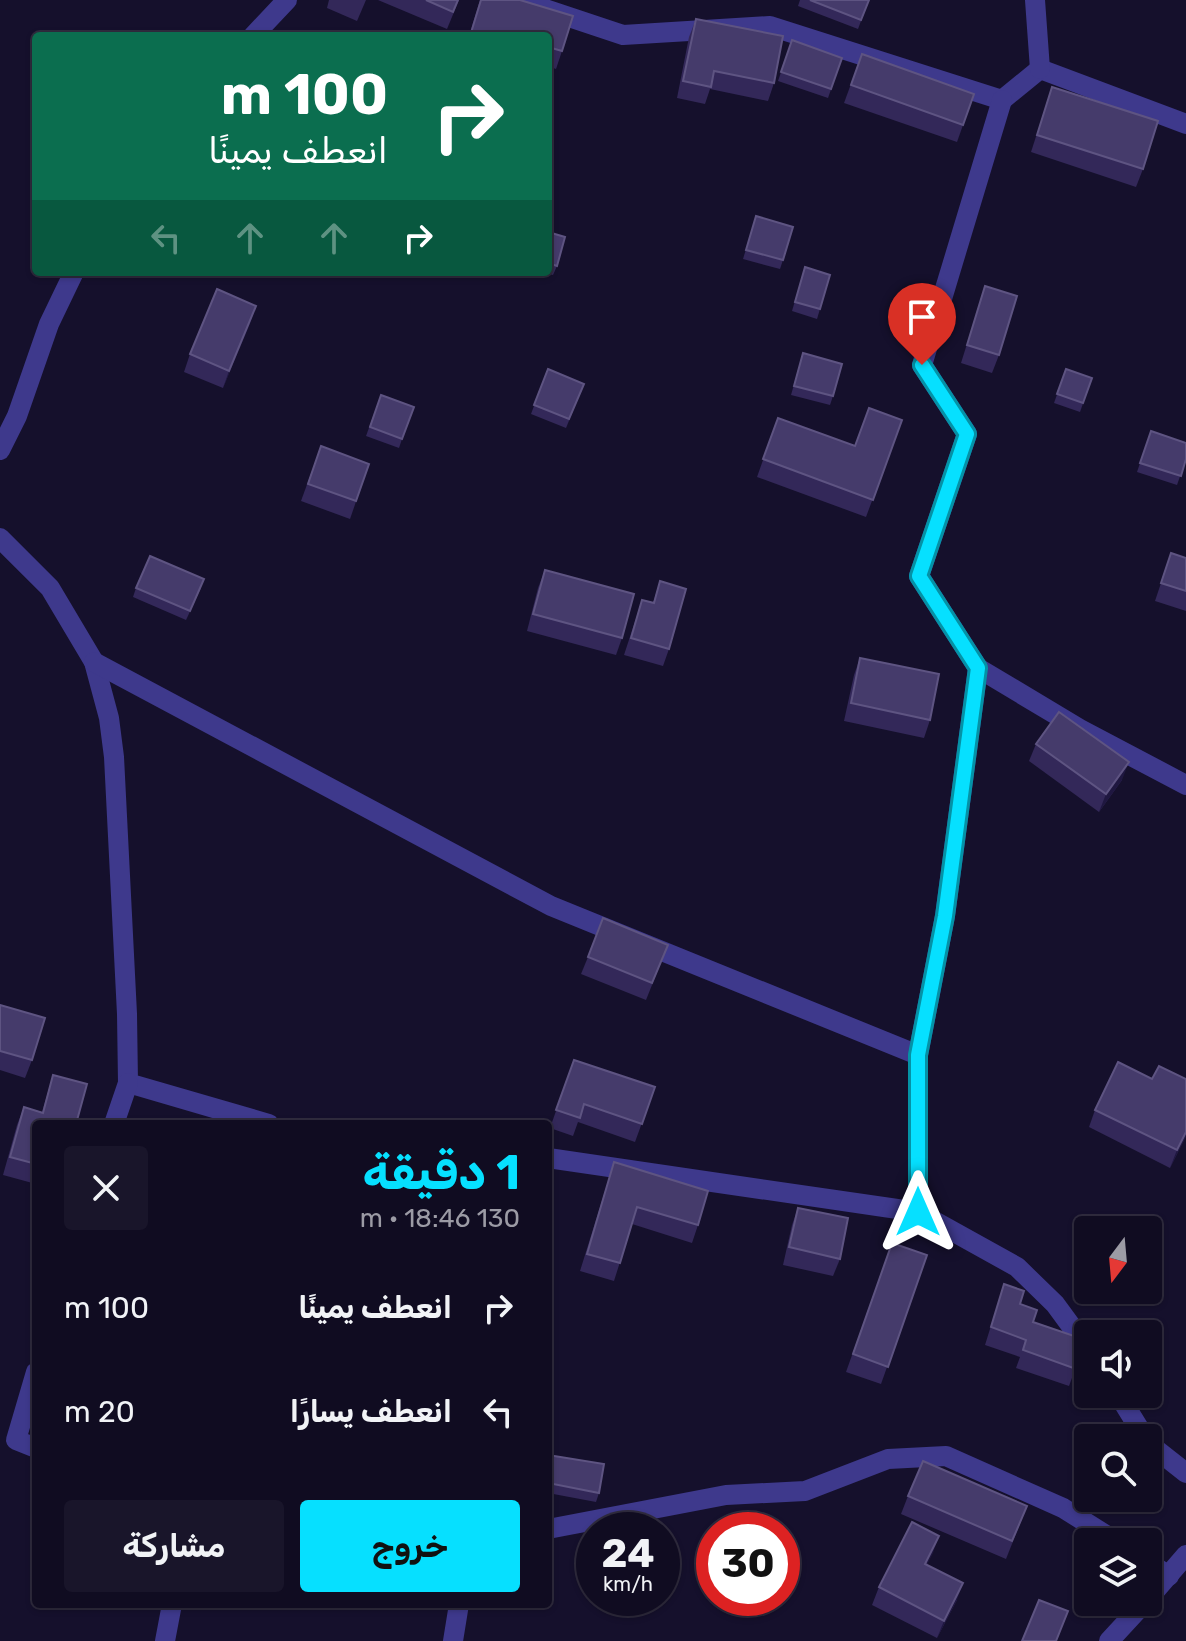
<!DOCTYPE html>
<html lang="ar">
<meta charset="utf-8">
<style>
:root{--surface:#100c21;--page:#19152a;--text:#f1f3f6;--muted:#9c9ba5;--line:#302c3f;--accent:#06e0ff}
body{margin:0;font-family:Rubik,Vazirmatn,sans-serif;background:var(--page);color:var(--text);direction:rtl;height:100vh;display:flex;flex-direction:column;font-size:30px;white-space:nowrap}
*{box-sizing:border-box;margin:0}
p{font-size:26px;color:var(--muted)}
.icon{flex:none;width:44px;height:44px;fill:none;stroke:currentColor;stroke-width:2;stroke-linecap:round;stroke-linejoin:round}
.map{position:relative;flex:1;overflow:hidden;direction:ltr}
.side{position:absolute;left:32px;top:1120px;width:520px;height:488px;display:flex;flex-direction:column;background:var(--surface);border-radius:8px;box-shadow:0 2px 6px #0004,0 0 0 2px var(--line);direction:rtl}
.side>*{flex:none}
.banner{position:absolute;left:32px;top:32px;width:520px;height:244px;border-radius:8px;box-shadow:0 2px 6px #0004,0 0 0 2px var(--line);direction:rtl;background:#0b6e4f;color:#fff;overflow:hidden}
.needle{width:52px;rotate:196deg}
.fabs{position:absolute;left:1074px;top:1216px;display:grid;gap:16px}
.fabs a{display:grid;place-items:center;width:88px;height:88px;border-radius:8px;background:var(--surface);box-shadow:0 2px 6px #0004,0 0 0 2px var(--line);font-size:40px}
.speed{position:absolute;left:576px;top:1512px;display:flex;gap:16px;font-size:40px;font-weight:700;text-align:center}
.speed>*{display:grid;place-content:center;width:104px;height:104px;border-radius:50%;background:var(--surface);box-shadow:0 2px 6px #0004,0 0 0 2px var(--line);line-height:1}
.speed small{font-size:20px;font-weight:400}
.speed .limit{border:12px solid #d22;background:#fff;color:#111}
.pin{position:absolute;display:grid;place-items:center;width:68px;height:68px;color:#fff;margin:-82px -34px;border-radius:50% 50% 50% 0;rotate:-45deg;box-shadow:0 0 8px #0007}
.pin .icon{rotate:45deg}
.me{position:absolute;width:88px;margin:-44px;rotate:0deg;stroke-linejoin:round;filter:drop-shadow(0 0 6px #0008)}
.turn{display:flex;align-items:center;gap:28px;height:168px;padding:0 32px;font-size:36px}
.turn .icon{width:104px;height:104px;stroke-width:2.5}
.turn b{display:block;font-size:56px;line-height:68px}
.lanes{display:flex;align-items:center;height:76px;padding:0 32px;background:#0003;justify-content:center;gap:40px;direction:ltr}
.lanes .off{opacity:.35}
.round{display:grid;place-items:center;flex:none;width:84px;height:84px;border-radius:8px;background:var(--page)}
.overview{display:flex;align-items:center;justify-content:space-between;height:136px;padding:0 32px}
h1{font-size:48px;font-weight:700;line-height:60px;color:var(--accent)}
.primary-button{display:flex;gap:16px;margin-top:auto;padding:16px 32px}
.primary-button a{flex:1;height:92px;border-radius:8px;background:var(--accent);color:#111;font-size:32px;font-weight:700;line-height:92px;text-align:center}
.primary-button a+a{background:var(--page);color:var(--text)}
ul{padding:0;list-style:none}
li{display:flex;align-items:center;gap:24px;height:104px;padding:0 32px}
li div{flex:1}
li b{display:block;font-size:30px}
li em{font-style:normal}
.map>svg:first-child{display:block}
</style>
<div class="map">
<svg width="1186" height="1641" viewBox="0 0 1186 1641">
<rect width="100%" height="100%" fill="#15102c"/>
<g fill="none" stroke-linecap="round" stroke-linejoin="round">
<g stroke="#3e398c" stroke-width="20">
<polyline points="518,0 623,35 770,26 1002,100 1040,69 1186,124"/>
<polyline points="1035,0 1040,69"/>
<polyline points="253,36 287,0"/>
<polyline points="0,450 17,416 49,324 74,272"/>
<polyline points="0,538 50,588 94,662 109,718 114,757 127,1014 128,1083 269,1124"/>
<polyline points="94,662 551,906 918,1055"/>
<polyline points="978,668 1080,729 1186,785"/>
<polyline points="114,1124 128,1083"/>
<polyline points="548,1158 918,1212 1017,1267 1055,1304 1088,1349"/>
<polyline points="918,1212 918,1055 945,916 978,668 919,576 967,434 922,365 1002,100"/>
<polyline points="36,1372 16,1440 36,1448"/>
<polyline points="1118,1394 1145,1438"/>
<polyline points="1148,1443 1186,1473"/>
<polyline points="548,1529 726,1495 805,1491 888,1459 946,1456 1063,1508 1117,1542"/>
<polyline points="1148,1562 1169,1576"/>
<polyline points="1148,1599 1186,1555"/>
<polyline points="165,1641 172,1604"/>
<polyline points="453,1641 459,1604"/>
<polyline points="1109,1641 1145,1602"/>
</g>
</g>
<g fill="#332859">
<polygon points="329,0 366,0 357,21 327,8"/>
<polygon points="378,0 459,0 447,29"/>
<polygon points="480,0 520,0 562,51 556,69 548,66 548,36 469,36"/>
<polygon points="800,0 869,0 858,29 798,6"/>
<polygon points="696,19 774,83 768,101 710,89 705,104 677,98 689,37"/>
<polygon points="792,40 842,58 828,98 778,81"/>
<polygon points="862,54 974,94 957,142 844,103"/>
<polygon points="1052,87 1143,169 1136,187 1031,152"/>
<polygon points="756,216 783,260 780,269 743,259"/>
<polygon points="548,232 557,266 553,275 543,272 548,272"/>
<polygon points="805,267 820,309 817,319 792,311"/>
<polygon points="985,286 999,355 992,373 961,363"/>
<polygon points="256,306 223,388 184,372 190,354"/>
<polygon points="803,353 833,396 830,405 791,395"/>
<polygon points="548,369 584,384 566,428 531,414"/>
<polygon points="1066,369 1092,378 1080,412 1054,403"/>
<polygon points="381,395 402,439 399,448 366,436"/>
<polygon points="778,418 855,446 902,420 866,517 757,477"/>
<polygon points="1151,431 1186,459 1177,485 1137,472"/>
<polygon points="321,446 369,464 350,519 301,501"/>
<polygon points="1171,553 1186,558 1186,611 1155,601"/>
<polygon points="545,570 622,638 616,655 527,631 538,588"/>
<polygon points="660,581 669,649 663,666 624,655 642,600 653,603"/>
<polygon points="136,588 201,588 186,620 133,597"/>
<polygon points="860,658 930,720 924,738 844,721 854,675"/>
<polygon points="1036,744 1122,780 1099,812 1029,761"/>
<polygon points="668,945 646,1000 581,974 588,957"/>
<polygon points="0,1005 32,1060 25,1078 0,1070"/>
<polygon points="574,1060 655,1087 635,1142 578,1122 573,1136 550,1128"/>
<polygon points="53,1075 87,1084 36,1124 36,1184 3,1175 17,1125 24,1107 42,1112"/>
<polygon points="1152,1079 1186,1079 1186,1136 1170,1168 1089,1127 1095,1110"/>
<polygon points="614,1162 698,1225 692,1243 632,1224 614,1281 580,1271"/>
<polygon points="798,1208 840,1259 833,1276 783,1265 792,1225"/>
<polygon points="892,1243 927,1255 881,1384 846,1372"/>
<polygon points="1004,1284 1033,1322 1086,1340 1069,1386 1016,1368 1020,1357 985,1345"/>
<polygon points="548,1455 599,1493 596,1502 548,1493"/>
<polygon points="908,1496 1027,1506 1006,1559 901,1514"/>
<polygon points="939,1536 927,1564 957,1600 937,1638 872,1605 879,1587"/>
</g>
<g fill="#1f1740">
<polygon points="256,306 250,324 223,388 229,371"/>
<polygon points="1129,762 1122,780 1099,812 1106,794"/>
<polygon points="1186,1132 1186,1136 1170,1168 1177,1150"/>
<polygon points="939,1536 933,1553 919,1581 925,1564"/>
<polygon points="963,1583 957,1600 937,1638 944,1621"/>
</g>
<g fill="#453b6b" stroke="#5e5482" stroke-width="2">
<polygon points="426,0 458,0 453,12"/>
<polygon points="481,0 520,0 573,16 562,51 548,47 548,36 511,36 500,33 499,36 470,36"/>
<polygon points="810,0 869,0 861,20"/>
<polygon points="696,19 783,36 774,83 714,71 711,87 683,81"/>
<polygon points="792,40 842,58 831,89 781,72"/>
<polygon points="862,54 974,94 963,125 851,85"/>
<polygon points="1052,87 1158,121 1143,169 1037,135"/>
<polygon points="756,216 793,227 783,260 746,250"/>
<polygon points="548,232 565,237 557,266 548,263"/>
<polygon points="805,267 830,275 820,309 795,302"/>
<polygon points="985,286 1017,296 999,355 967,345"/>
<polygon points="217,289 256,306 229,371 190,354"/>
<polygon points="803,353 842,364 833,396 794,386"/>
<polygon points="548,369 584,384 569,419 534,405"/>
<polygon points="1066,369 1092,378 1083,403 1057,394"/>
<polygon points="381,395 414,407 402,439 370,427"/>
<polygon points="869,408 902,420 873,500 763,459 778,418 855,446"/>
<polygon points="1151,431 1186,443 1186,459 1181,476 1140,463"/>
<polygon points="321,446 369,464 356,501 308,484"/>
<polygon points="1171,553 1186,558 1186,591 1161,583"/>
<polygon points="150,556 204,579 190,611 136,588"/>
<polygon points="545,570 634,594 622,638 533,614"/>
<polygon points="660,581 686,589 669,649 631,638 642,600 654,603"/>
<polygon points="860,658 939,674 930,720 851,703"/>
<polygon points="1059,712 1129,762 1106,794 1036,744"/>
<polygon points="603,918 668,945 652,983 588,957"/>
<polygon points="0,1005 45,1018 32,1060 0,1051"/>
<polygon points="574,1060 655,1087 642,1124 584,1104 580,1118 556,1110"/>
<polygon points="1118,1062 1152,1079 1159,1066 1186,1079 1186,1132 1177,1150 1095,1110"/>
<polygon points="53,1075 87,1084 76,1124 36,1124 36,1164 10,1157 24,1107 43,1113"/>
<polygon points="614,1162 708,1191 698,1225 637,1207 620,1263 587,1254"/>
<polygon points="798,1208 848,1218 840,1259 789,1247"/>
<polygon points="892,1243 927,1255 888,1367 853,1354"/>
<polygon points="1004,1284 1024,1291 1020,1304 1037,1310 1033,1322 1086,1340 1076,1369 1023,1350 1026,1340 991,1327"/>
<polygon points="548,1455 604,1464 599,1493 548,1483"/>
<polygon points="923,1461 1027,1506 1012,1541 908,1496"/>
<polygon points="912,1522 939,1536 925,1564 963,1583 944,1621 879,1587"/>
<polygon points="1039,1600 1068,1611 1056,1641 1022,1641"/>
</g>
<g fill="none" stroke-linecap="round" stroke-linejoin="round">
<g stroke="#0492a6" stroke-width="20">
<polyline id="route" points="918,1212 918,1055 945,916 978,668 919,576 967,434 922,365"/>
</g>
<use href="#route" stroke="#06e0ff" stroke-width="14"/>
</g>
</svg>
<div class="fabs">
<a><svg class="needle" viewBox="-14 -14 28 28"><path d="M0-13l5 13h-10z" fill="#e53935"/><path d="M0 13l5-13h-10z" fill="#9c9ba5"/></svg></a>
<a><svg class="icon" aria-label="sound" viewBox="0 0 24 24"><path d="M4 9h4l5-4v14l-5-4H4zM17 9q2 3 0 6"/></svg></a>
<a><svg class="icon" aria-label="search" viewBox="0 0 24 24"><circle cx="10" cy="10" r="6"/><path d="M15 15l6 6"/></svg></a>
<a><svg class="icon" aria-label="layers" viewBox="0 0 24 24"><path d="M12 4l9 5-9 5-9-5zM3 14l9 5 9-5"/></svg></a>
</div>
<div class="speed"><div>24<small>km/h</small></div><div class="limit">30</div></div>
<div class="pin" style="left:922px;top:365px;background:#d93025"><svg class="icon" aria-label="arrive" viewBox="0 0 24 24"><path d="M6 21V4h12l-3 4 3 4H6"/></svg></div>
<svg class="me" style="left:918px;top:1212px" viewBox="-20 -20 40 40"><path d="M0-17L14 15 0 8-14 15z" fill="#06e0ff" stroke="#fff" stroke-width="4"/></svg>
<div class="banner">
<div class="turn"><svg class="icon" aria-label="right" viewBox="0 0 24 24"><path d="M7 20v-9h11M14 6l5 5-5 5"/></svg><div><b>100 m</b>انعطف يمينًا</div></div>
<div class="lanes"><svg class="icon off" aria-label="left" viewBox="0 0 24 24"><path d="M17 20v-9H6M10 6l-5 5 5 5"/></svg><svg class="icon off" aria-label="ahead" viewBox="0 0 24 24"><path d="M12 20V5M6 11l6-6 6 6"/></svg><svg class="icon off" aria-label="ahead" viewBox="0 0 24 24"><path d="M12 20V5M6 11l6-6 6 6"/></svg><svg class="icon" aria-label="right" viewBox="0 0 24 24"><path d="M7 20v-9h11M14 6l5 5-5 5"/></svg></div>
</div>
<section class="side">
<div class="overview"><div><h1>1 دقيقة</h1><p>130 m · 18:46</p></div><a class="round"><svg class="icon" aria-label="close" viewBox="0 0 24 24"><path d="M6 6l12 12M18 6L6 18"/></svg></a></div>
<ul>
<li><svg class="icon" aria-label="right" viewBox="0 0 24 24"><path d="M7 20v-9h11M14 6l5 5-5 5"/></svg><div><b>انعطف يمينًا</b></div><em>100 m</em></li>
<li><svg class="icon" aria-label="left" viewBox="0 0 24 24"><path d="M17 20v-9H6M10 6l-5 5 5 5"/></svg><div><b>انعطف يسارًا</b></div><em>20 m</em></li>
</ul>
<div class="primary-button"><a>خروج</a><a>مشاركة</a></div>
</section>
</div>
